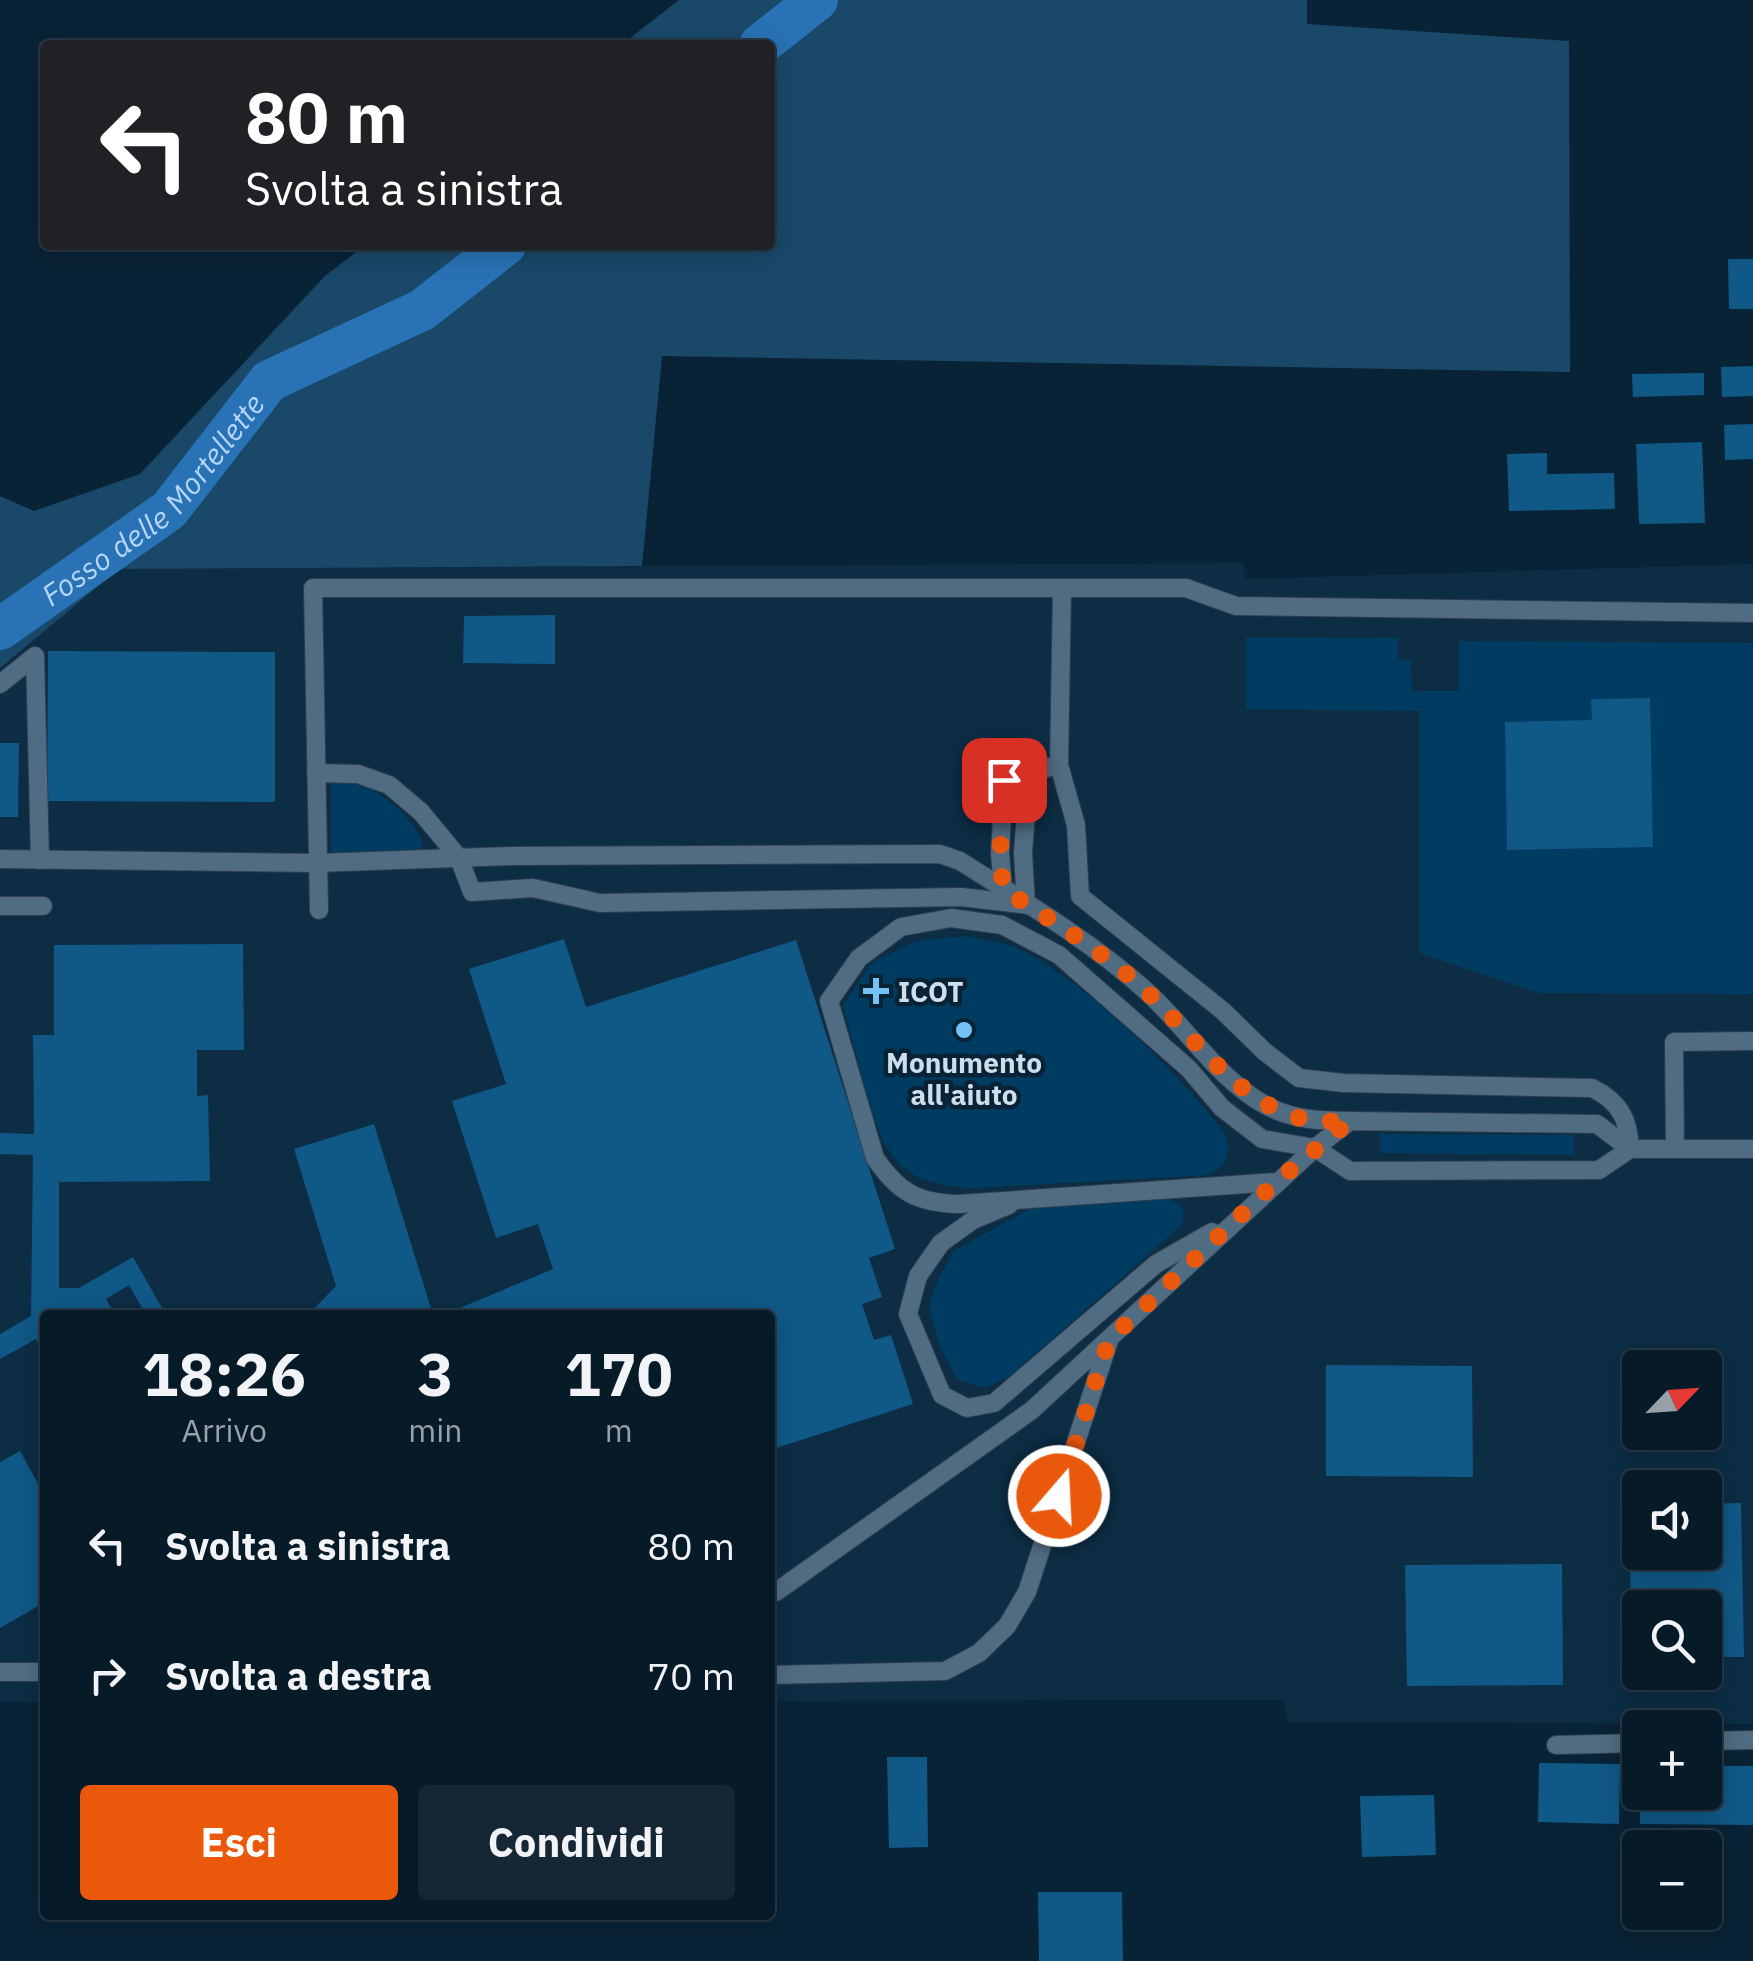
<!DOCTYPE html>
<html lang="it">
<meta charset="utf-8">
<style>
:root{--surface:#071a28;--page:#152734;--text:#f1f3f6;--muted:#98a1a8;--line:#283845;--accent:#ea580c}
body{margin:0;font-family:"IBM Plex Sans",sans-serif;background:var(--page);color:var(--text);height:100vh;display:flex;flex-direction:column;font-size:38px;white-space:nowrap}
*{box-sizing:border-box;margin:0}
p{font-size:32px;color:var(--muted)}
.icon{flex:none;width:55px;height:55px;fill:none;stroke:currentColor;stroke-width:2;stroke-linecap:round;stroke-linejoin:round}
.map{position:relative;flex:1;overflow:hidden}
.sheet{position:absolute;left:40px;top:1310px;width:735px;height:610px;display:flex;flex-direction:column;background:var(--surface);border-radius:10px;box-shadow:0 5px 25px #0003,0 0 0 2px var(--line)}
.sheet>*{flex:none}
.guide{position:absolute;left:40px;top:40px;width:735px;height:210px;border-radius:10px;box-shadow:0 5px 25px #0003,0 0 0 2px var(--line);background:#202124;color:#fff;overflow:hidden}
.needle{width:65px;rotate:65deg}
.fabs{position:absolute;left:1622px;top:1350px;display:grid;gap:20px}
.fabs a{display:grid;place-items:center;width:100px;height:100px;border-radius:10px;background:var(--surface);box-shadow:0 5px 25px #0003,0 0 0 2px var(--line);font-size:50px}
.pin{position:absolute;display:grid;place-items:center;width:85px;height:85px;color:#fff;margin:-42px;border-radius:20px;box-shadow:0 5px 15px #0006}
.me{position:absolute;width:110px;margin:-55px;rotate:19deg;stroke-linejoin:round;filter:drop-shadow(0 0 8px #0008)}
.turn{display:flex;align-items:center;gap:35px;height:210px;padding:0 40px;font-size:45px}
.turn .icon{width:130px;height:130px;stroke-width:2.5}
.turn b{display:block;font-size:70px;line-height:85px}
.eta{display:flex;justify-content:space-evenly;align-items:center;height:170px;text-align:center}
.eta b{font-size:60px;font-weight:700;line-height:70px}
.primary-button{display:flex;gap:20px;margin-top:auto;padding:20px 40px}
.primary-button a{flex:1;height:115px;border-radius:10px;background:var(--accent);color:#fff;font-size:40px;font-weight:700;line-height:115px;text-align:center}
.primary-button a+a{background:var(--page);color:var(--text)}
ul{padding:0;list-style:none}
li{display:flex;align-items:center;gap:30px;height:130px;padding:0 40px}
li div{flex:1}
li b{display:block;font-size:38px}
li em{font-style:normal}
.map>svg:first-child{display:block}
</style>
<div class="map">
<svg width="1753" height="1961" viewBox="0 0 1753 1961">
<rect width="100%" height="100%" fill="#092336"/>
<path fill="#0c2d44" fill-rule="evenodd" d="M 1244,563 L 1245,579 L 1753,564 L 1753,1724 L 1288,1722 L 1283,1700 L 770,1701 L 770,1315 L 45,1315 L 45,1702 L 0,1702 L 0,668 L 119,569 ZM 1640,1368 L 1705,1368 L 1705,1432 L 1640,1432 ZM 1640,1488 L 1705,1488 L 1705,1552 L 1640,1552 ZM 1640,1608 L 1705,1608 L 1705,1672 L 1640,1672 Z"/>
<g fill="#003c61" fill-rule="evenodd">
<path d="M 1246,637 L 1398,638 L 1398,659 L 1411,660 L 1412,691 L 1459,691 L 1459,641 L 1753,643 L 1753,994 L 1539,993 L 1419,953 L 1419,711 L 1246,709 ZM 1649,698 L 1653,847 L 1508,850 L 1505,723 L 1592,720 L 1592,699 Z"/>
<path d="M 331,783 C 338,783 348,782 355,783 C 378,787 419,823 423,845 L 418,851 L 331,852 Z"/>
<path d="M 966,936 C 983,940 1003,941 1019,949 C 1086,981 1178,1073 1224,1132 C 1233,1152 1228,1167 1208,1175 L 974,1188 C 899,1186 884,1155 865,1089 C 858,1061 850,1033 843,1006 L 873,962 L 917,941 Z"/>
<polygon points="1380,1134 1574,1135 1574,1155 1380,1153"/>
<polygon points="1166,1197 1181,1205 1184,1215 1181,1226 1009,1377 984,1388 958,1380 939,1345 929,1306 939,1278 954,1251 1029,1209"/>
</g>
<polygon fill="#1a4869" points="679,0 1307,0 1307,24 1569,41 1570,372 662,356 642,566 119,569 0,668 0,496 34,511 140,474 325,276 365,245 770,245 770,45 621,45"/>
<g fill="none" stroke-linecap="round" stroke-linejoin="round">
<g stroke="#2872b5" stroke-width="42">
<polyline points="760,45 817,0"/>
<path id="s1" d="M 0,629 L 169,510 L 269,381 L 422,310 L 505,245"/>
</g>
</g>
<g fill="#105886">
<polygon points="1728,259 1753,259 1753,309 1729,309"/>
<polygon points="1753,366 1753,396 1722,397 1721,367"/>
<polygon points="1704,373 1704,395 1633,397 1632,374"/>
<polygon points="1753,424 1753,459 1725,460 1724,425"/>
<polygon points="1702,442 1705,523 1639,524 1636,444"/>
<polygon points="1547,453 1547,474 1614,473 1615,509 1509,511 1507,454"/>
<polygon points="555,615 555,664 463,663 464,616"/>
<polygon points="48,651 275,652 275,802 47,801"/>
<polygon points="1650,698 1653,847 1507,850 1505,722 1592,720 1591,699"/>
<polygon points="0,743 19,743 18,817 0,817"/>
<polygon points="564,939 586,1007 796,940 895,1249 869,1258 882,1297 862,1304 874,1340 891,1335 913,1404 770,1450 770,1315 443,1315 553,1269 538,1224 496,1238 452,1101 506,1084 469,969"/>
<polygon points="243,944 244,1050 197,1050 197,1096 208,1095 210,1181 59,1182 59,1288 79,1288 133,1257 166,1315 146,1315 129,1285 106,1299 115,1315 45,1315 45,1356 36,1339 0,1359 0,1334 31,1316 33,1155 0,1154 0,1133 34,1134 33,1035 54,1035 54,945"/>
<polygon points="374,1124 433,1315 308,1315 336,1286 294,1149"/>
<polygon points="1326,1365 1472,1366 1473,1477 1326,1476"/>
<polygon points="20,1451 45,1496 45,1602 0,1628 0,1462"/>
<polygon points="1741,1503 1744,1657 1705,1657 1705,1608 1640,1608 1640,1658 1632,1658 1629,1505 1640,1505 1640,1552 1705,1552 1705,1504"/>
<polygon points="1562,1564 1563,1685 1407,1686 1405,1565"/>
<polygon points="887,1757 927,1757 928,1847 889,1848"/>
<polygon points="1539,1763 1620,1764 1619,1824 1538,1822"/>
<polygon points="1705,1766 1753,1766 1753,1825 1640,1824 1640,1792 1705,1792"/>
<polygon points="1434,1795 1436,1855 1362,1857 1360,1796"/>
<polygon points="1038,1892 1122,1892 1123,1961 1039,1961"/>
</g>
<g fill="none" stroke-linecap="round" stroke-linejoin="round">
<g stroke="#323e4e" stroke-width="20">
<g id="service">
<polyline points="0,684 35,656 40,860"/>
<polyline points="1059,765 1062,588"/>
<polyline points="316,773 358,774 389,785 421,812 459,858 472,892 533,888 600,903 961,897 1021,904"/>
<path d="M 0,859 L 317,863 L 510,856 L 940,854 L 960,861 C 1023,901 1089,940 1144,989 C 1185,1025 1218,1080 1267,1106 C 1294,1120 1321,1121 1350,1121"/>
<polyline points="1003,889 1000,854 1004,781 1029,772"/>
<path d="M 1026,905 L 1023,853 L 1029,772 L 1059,765 L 1076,825 L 1080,896 L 1223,1011 L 1265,1052 L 1299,1078 L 1344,1083 L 1592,1088 C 1619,1101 1629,1119 1630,1149"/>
<polyline points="0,906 43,906"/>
<polyline points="319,910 313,588 1186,588 1236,606 1753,613"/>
<polyline points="1675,1149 1674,1042 1753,1041"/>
<path d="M 1277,1182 L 959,1204 C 917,1203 898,1192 875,1158 L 829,1001 L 859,958 L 901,927 L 951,918 L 1002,925 L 1059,955 L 1189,1069 L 1222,1108 L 1262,1139 L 1315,1148 L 1350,1171 L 1599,1170 L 1630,1149 L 1753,1149"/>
<polyline points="1009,1205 973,1220 941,1243 918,1276 908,1314 942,1395 967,1408 994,1403 1156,1264 1212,1232"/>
<polyline points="776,1592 1032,1410 1315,1148 1350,1121 1597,1124 1630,1149"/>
<polyline points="0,1672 45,1672"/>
<polyline points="770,1675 945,1671 979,1653 1007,1626 1027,1592 1109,1341"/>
<polyline points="1705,1741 1753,1740"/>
<polyline points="1556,1745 1640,1743"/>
</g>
</g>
<use href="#service" stroke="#506c82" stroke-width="18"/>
</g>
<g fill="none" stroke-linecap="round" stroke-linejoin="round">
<path stroke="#ea580c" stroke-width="18" stroke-dasharray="0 32.4" d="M 1004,780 L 1000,854 L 1003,889 C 1052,921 1104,952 1146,991 C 1195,1036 1236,1103 1304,1119 C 1318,1123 1335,1121 1350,1121 L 1276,1182 L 1109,1340 L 1059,1496"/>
</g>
<g fill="#73c1f6" stroke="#092336" stroke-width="4">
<path d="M871 976h10v10h10v10h-10v10h-10v-10h-10v-10h10z"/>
<circle cx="964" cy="1030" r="10"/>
</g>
<g text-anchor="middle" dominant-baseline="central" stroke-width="9" stroke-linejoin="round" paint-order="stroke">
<g font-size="28" font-weight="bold" fill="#cfdeeb" stroke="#092336" text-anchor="start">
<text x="898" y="991">ICOT</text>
<text x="964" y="1062" text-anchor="middle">Monumento<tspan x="964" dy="32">all'aiuto</tspan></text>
</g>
<g font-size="30" font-style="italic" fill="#b3d6fa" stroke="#092336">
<text stroke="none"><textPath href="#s1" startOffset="202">Fosso delle Mortellette</textPath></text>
</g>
</g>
</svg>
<div class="fabs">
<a><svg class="needle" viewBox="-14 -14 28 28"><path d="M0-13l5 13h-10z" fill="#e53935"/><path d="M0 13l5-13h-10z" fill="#98a1a8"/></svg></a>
<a><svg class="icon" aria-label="sound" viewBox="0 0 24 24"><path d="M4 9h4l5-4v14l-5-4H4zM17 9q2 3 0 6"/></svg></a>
<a><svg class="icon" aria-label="search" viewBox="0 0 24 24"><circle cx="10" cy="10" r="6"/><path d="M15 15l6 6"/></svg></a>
<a>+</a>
<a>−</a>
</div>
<div class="pin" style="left:1004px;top:780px;background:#d93025"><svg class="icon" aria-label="arrive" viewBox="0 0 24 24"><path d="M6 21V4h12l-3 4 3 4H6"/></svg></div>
<svg class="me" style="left:1059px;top:1496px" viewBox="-20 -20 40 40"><circle r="17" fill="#ea580c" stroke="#fff" stroke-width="3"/><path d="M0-11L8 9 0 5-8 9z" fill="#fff"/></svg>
<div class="guide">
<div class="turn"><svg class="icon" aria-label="left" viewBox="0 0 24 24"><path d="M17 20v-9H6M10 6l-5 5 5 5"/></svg><div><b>80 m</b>Svolta a sinistra</div></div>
</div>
<section class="sheet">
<div class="eta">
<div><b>18:26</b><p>Arrivo</p></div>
<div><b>3</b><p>min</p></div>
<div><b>170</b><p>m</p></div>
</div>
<ul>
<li><svg class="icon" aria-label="left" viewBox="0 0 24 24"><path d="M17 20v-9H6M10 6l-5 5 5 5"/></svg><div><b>Svolta a sinistra</b></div><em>80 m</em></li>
<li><svg class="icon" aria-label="right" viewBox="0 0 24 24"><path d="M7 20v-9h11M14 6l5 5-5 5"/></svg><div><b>Svolta a destra</b></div><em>70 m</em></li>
</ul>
<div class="primary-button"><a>Esci</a><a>Condividi</a></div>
</section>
</div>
